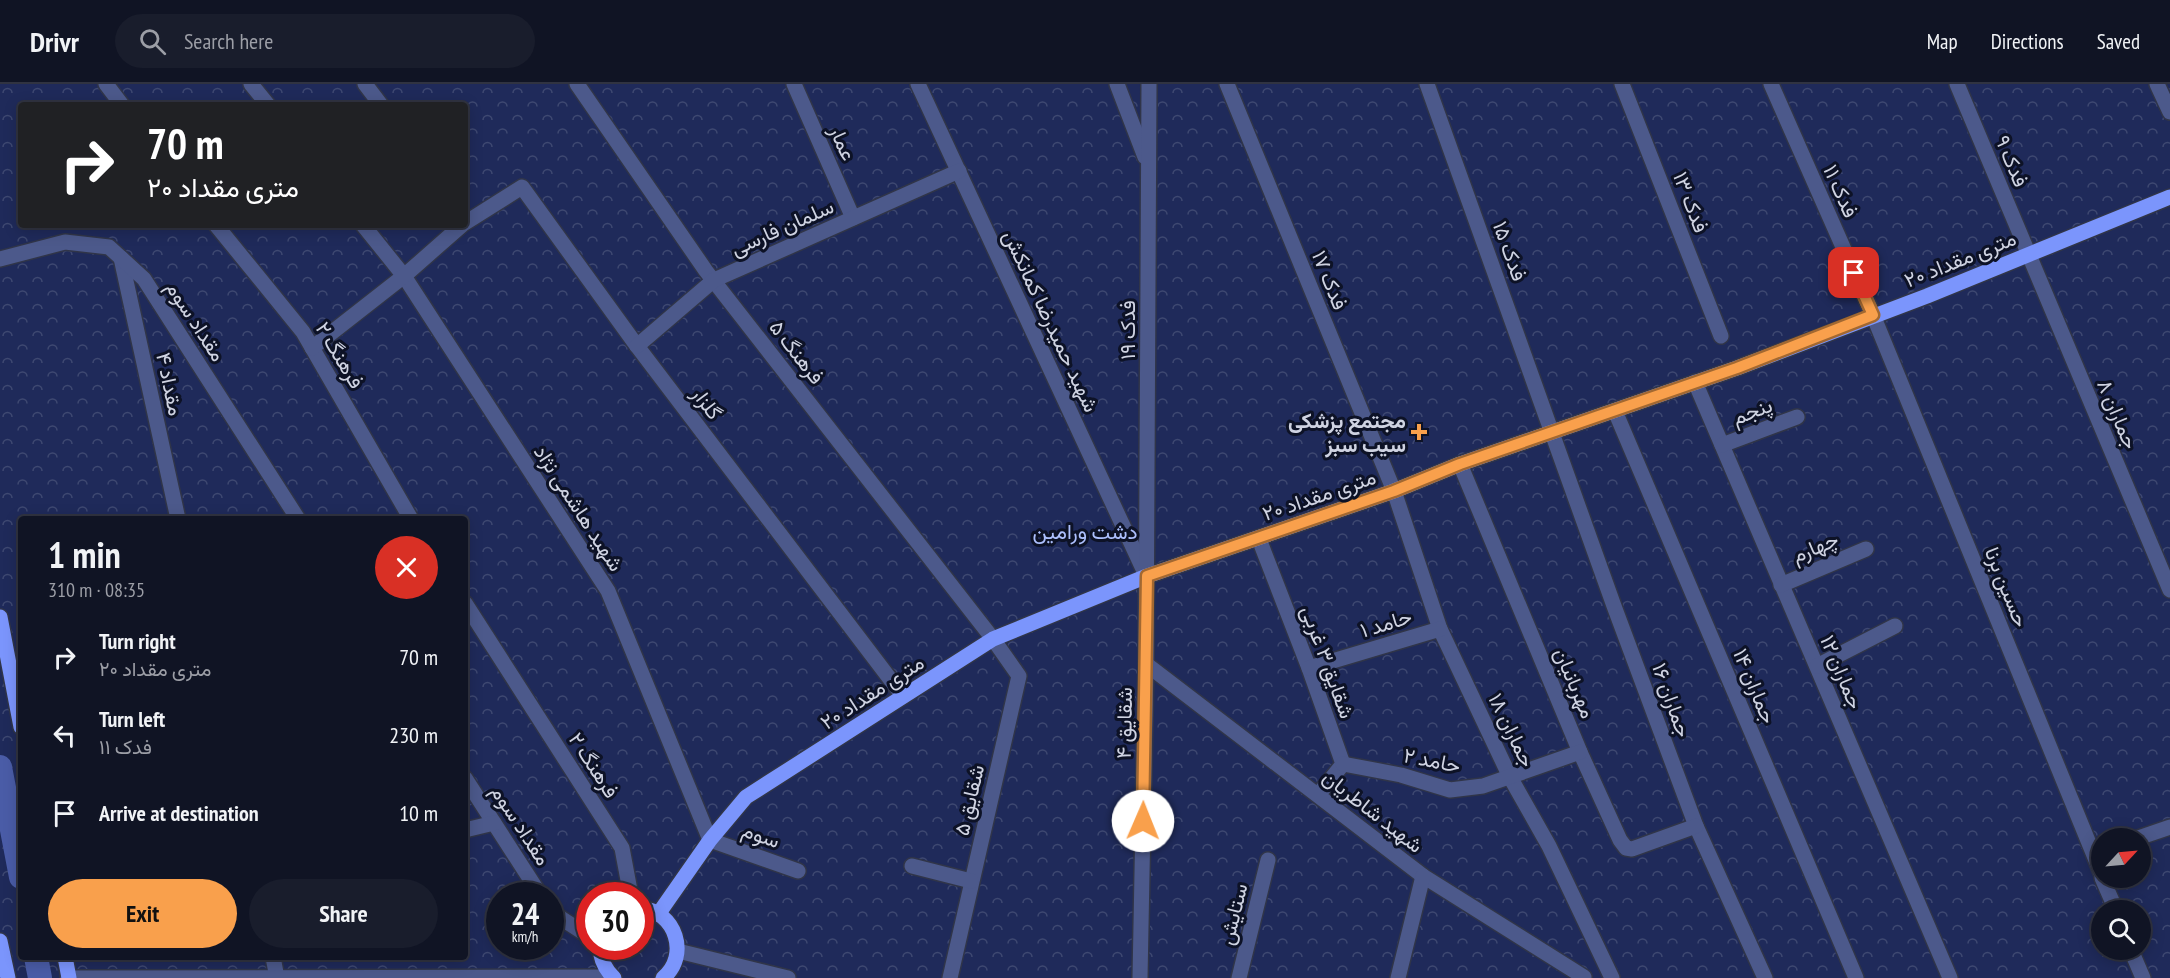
<!DOCTYPE html>
<meta charset="utf-8">
<style>
:root{--surface:#101424;--page:#191d2c;--text:#f1f3f6;--muted:#9c9ea6;--line:#303341;--accent:#f9a04c}
body{margin:0;font-family:"PT Sans Narrow",Vazirmatn,sans-serif;background:var(--page);color:var(--text);height:100vh;display:flex;flex-direction:column;font-size:22px;white-space:nowrap}
*{box-sizing:border-box;margin:0}
p{font-size:20px;color:var(--muted)}
.icon{flex:none;width:33px;height:33px;fill:none;stroke:currentColor;stroke-width:2;stroke-linecap:round;stroke-linejoin:round}
.map{position:relative;flex:1;overflow:hidden}
.drawer{position:absolute;left:18px;top:432px;width:450px;height:444px;display:flex;flex-direction:column;background:var(--surface);border-radius:6px;box-shadow:0 3px 15px #0003,0 0 0 2px var(--line)}
.drawer>*{flex:none}
.banner{position:absolute;left:18px;top:18px;width:450px;height:126px;border-radius:6px;box-shadow:0 3px 15px #0003,0 0 0 2px var(--line);background:#202124;color:#fff;overflow:hidden}
.needle{width:39px;rotate:64deg}
.fabs{position:absolute;left:2091px;top:744px;display:grid;gap:12px}
.fabs a{display:grid;place-items:center;width:60px;height:60px;border-radius:50%;background:var(--surface);box-shadow:0 3px 15px #0003,0 0 0 2px var(--line);font-size:30px}
.speed{position:absolute;left:486px;top:798px;display:flex;gap:12px;font-size:30px;font-weight:700;text-align:center}
.speed>*{display:grid;place-content:center;width:78px;height:78px;border-radius:50%;background:var(--surface);box-shadow:0 3px 15px #0003,0 0 0 2px var(--line);line-height:1}
.speed small{font-size:15px;font-weight:400}
.speed .limit{border:9px solid #d22;background:#fff;color:#111}
.pin{position:absolute;display:grid;place-items:center;width:51px;height:51px;color:#fff;margin:-26px;border-radius:12px;box-shadow:0 3px 9px #0006}
.me{position:absolute;width:66px;margin:-33px;rotate:1deg;stroke-linejoin:round;filter:drop-shadow(0 0 4px #0008)}
.turn{display:flex;align-items:center;gap:21px;height:126px;padding:0 30px;font-size:27px}
.turn .icon{width:78px;height:78px;stroke-width:2.5}
.turn b{display:block;font-size:42px;line-height:51px}
.round{display:grid;place-items:center;flex:none;width:63px;height:63px;border-radius:32px;background:var(--page)}
.head{display:flex;align-items:center;justify-content:space-between;height:102px;padding:0 30px}
h1{font-size:36px;font-weight:800;line-height:45px}
.button{display:flex;gap:12px;margin-top:auto;padding:12px 30px}
.button a{flex:1;height:69px;border-radius:36px;background:var(--accent);color:#111;font-size:24px;font-weight:800;line-height:69px;text-align:center}
.button a+a{background:var(--page);color:var(--text)}
ul{padding:0;list-style:none}
li{display:flex;align-items:center;gap:18px;height:78px;padding:0 30px}
li div{flex:1}
li b{display:block;font-size:22px}
li em{font-style:normal}
header{display:flex;align-items:center;gap:36px;box-sizing:border-box;height:84px;padding:0 30px;background:var(--surface);border-bottom:2px solid var(--line)}
header strong{font-size:28px}
nav{display:flex;gap:33px;margin-inline-start:auto;font-size:21px}
.search{width:420px;height:54px;background:var(--page);display:flex;align-items:center;gap:15px;box-sizing:border-box;padding:0 21px;border-radius:33px;color:var(--muted);font-size:22px}
.map>svg:first-child{display:block}
</style>
<header>
<strong>Drivr</strong>
<div class="search"><svg class="icon" aria-label="search" viewBox="0 0 24 24"><circle cx="10" cy="10" r="6"/><path d="M15 15l6 6"/></svg>Search here</div>
<nav><a>Map</a><a>Directions</a><a>Saved</a></nav>
</header>
<div class="map">
<svg width="2170" height="894" viewBox="0 0 2170 894">
<defs>
<pattern id="park-crowns" width="20" height="18" patternUnits="userSpaceOnUse" patternTransform="scale(1.5)"><rect width="20" height="18" fill="#1f2a5a"/><path d="M2 6a3 3 0 1 1 6 0M12 15a3 3 0 1 1 6 0" fill="none" stroke="#3e4871"/></pattern>
</defs>
<rect width="100%" height="100%" fill="#161b30"/>
<path fill="url(#park-crowns)" fill-rule="evenodd" d="M 0,0 L 2170,0 L 2170,894 L 0,894 ZM 21,21 L 465,21 L 465,141 L 21,141 ZM 21,435 L 465,435 L 465,873 L 21,873 ZM 2102,754 L 2140,754 L 2140,794 L 2102,794 ZM 500,812 L 550,812 L 550,862 L 500,862 ZM 590,812 L 640,812 L 640,862 L 590,862 ZM 2102,826 L 2140,826 L 2140,866 L 2102,866 Z"/>
<g fill="none" stroke-linecap="round" stroke-linejoin="round">
<g stroke="#4a5ca7" stroke-width="24">
<polyline points="0,683 21,793"/>
<polyline points="36,873 40,894"/>
</g>
<g stroke="#303549" stroke-width="18">
<g id="minor">
<polyline points="106,0 122,21"/>
<polyline points="251,0 268,21"/>
<polyline points="365,0 381,21"/>
<polyline points="577,0 706,187 993,555 1019,592 950,894"/>
<polyline points="794,0 853,134"/>
<polyline points="918,0 1144,487"/>
<polyline points="1117,0 1145,73"/>
<polyline points="1227,0 1394,407 1440,545 1510,693 1549,762 1612,894"/>
<polyline points="1427,0 1614,522 1696,742 1765,894"/>
<polyline points="1622,0 1721,252"/>
<polyline points="1771,0 1873,231 2102,791"/>
<polyline points="1957,0 2170,506"/>
<polyline points="2157,0 2170,28"/>
<polyline points="465,139 522,103 637,262 903,612"/>
<polyline points="216,141 303,248 411,435"/>
<polyline points="363,141 404,192 608,507 710,756 798,787"/>
<polyline points="121,174 178,435"/>
<polyline points="0,175 65,158 109,163 144,195 298,435"/>
<polyline points="637,262 714,196 959,87"/>
<polyline points="312,264 404,192 462,141"/>
<polyline points="1695,298 1950,894"/>
<polyline points="1615,327 1856,894"/>
<polyline points="1722,361 1797,333"/>
<polyline points="1460,380 1580,668 1620,756 1626,764 1632,765 1696,742"/>
<polyline points="1259,455 1309,584 1343,680 1318,711"/>
<polyline points="1781,501 1866,465"/>
<polyline points="465,519 622,764 631,812"/>
<polyline points="1146,580 1423,792 1584,893"/>
<polyline points="1817,582 1895,542"/>
<polyline points="1309,584 1440,545"/>
<polyline points="1343,680 1401,691 1450,706 1483,702 1580,668"/>
<polyline points="465,694 541,812"/>
<polyline points="465,746 494,739"/>
<polyline points="2138,754 2170,743"/>
<polyline points="912,782 971,797"/>
<polyline points="2102,794 2116,826"/>
<polyline points="550,827 590,853"/>
<polyline points="2131,866 2143,894"/>
<polyline points="678,867 788,894"/>
<polyline points="273,873 277,894"/>
<polyline points="68,894 613,893"/>
<polyline points="1140,894 1146,580 1149,0"/>
<polyline points="1239,894 1268,776"/>
<polyline points="1398,894 1423,792"/>
</g>
</g>
<g stroke="#303549" stroke-width="18">
<g id="major">
<polyline points="0,533 21,643"/>
<path d="M 640,824 C 676,827 690,872 663,894"/>
<polyline points="659,829 710,756 746,713 993,555 1147,492 1394,407 1460,380 1737,284 1927,212 2170,113"/>
<polyline points="0,857 8,894"/>
<path d="M 600,862 C 600,876 605,885 614,894"/>
<polyline points="65,873 69,894"/>
</g>
</g>
<use href="#minor" stroke="#4c598b" stroke-width="15"/>
<use href="#major" stroke="#7b95fc" stroke-width="15"/>
</g>
<g fill="none" stroke-linecap="round" stroke-linejoin="round">
<g stroke="#a26831" stroke-width="15">
<polyline id="route" points="1143,737 1147,492 1394,407 1460,380 1737,284 1873,231 1854,189"/>
</g>
<use href="#route" stroke="#f9a04c" stroke-width="10"/>
</g>
<path fill="#f9a04c" stroke="#0d1226" stroke-width="2" d="M1416 339h6v6h6v6h-6v6h-6v-6h-6v-6h6z"/>
<g text-anchor="middle" dominant-baseline="central" stroke-width="6" stroke-linejoin="round" paint-order="stroke">
<g font-size="21" fill="#cfd3e2" stroke="#0d1226">
<text transform="translate(843 59) rotate(66)">عمار</text>
<text transform="translate(2012 77) rotate(67)">فدک ۹</text>
<text transform="translate(1841 107) rotate(66)">فدک ۱۱</text>
<text transform="translate(1691 118) rotate(69)">فدک ۱۳</text>
<text transform="translate(782 143) rotate(-24)">سلمان فارسی</text>
<text transform="translate(1510 167) rotate(70)">فدک ۱۵</text>
<text transform="translate(1960 175) rotate(-22)">۲۰ متری مقداد</text>
<text transform="translate(1330 196) rotate(68)">فدک ۱۷</text>
<text transform="translate(196 237) rotate(57)">مقداد سوم</text>
<text transform="translate(1051 237) rotate(65)">شهید حمیدرضا کمانکش</text>
<text transform="translate(1127 246) rotate(-90)">فدک ۱۹</text>
<text transform="translate(797 268) rotate(52)">فرهنگ ۵</text>
<text transform="translate(340 271) rotate(59)">فرهنگ ۲</text>
<text transform="translate(170 300) rotate(78)">مقداد ۴</text>
<text transform="translate(707 319) rotate(53)">گلزار</text>
<text transform="translate(1752 327) rotate(-21)">پنجم</text>
<text transform="translate(2118 330) rotate(67)">جماران ۸</text>
<text transform="translate(1319 411) rotate(-19)">۲۰ متری مقداد</text>
<text transform="translate(579 424) rotate(57)">شهید هاشمی نژاد</text>
<text transform="translate(1815 463) rotate(-23)">چهارم</text>
<text transform="translate(2007 503) rotate(68)">حسین برنا</text>
<text transform="translate(1386 539) rotate(-17)">حامد ۱</text>
<text transform="translate(1328 578) rotate(70)">شقایق ۳ غربی</text>
<text transform="translate(1842 588) rotate(67)">جماران ۱۲</text>
<text transform="translate(1575 599) rotate(67)">مهربانیان</text>
<text transform="translate(1755 602) rotate(67)">جماران ۱۴</text>
<text transform="translate(872 608) rotate(-33)">۲۰ متری مقداد</text>
<text transform="translate(1672 616) rotate(70)">جماران ۱۶</text>
<text transform="translate(1124 639) rotate(-89)">شقایق ۴</text>
<text transform="translate(1512 646) rotate(64)">جماران ۱۸</text>
<text transform="translate(1432 676) rotate(11)">حامد ۲</text>
<text transform="translate(594 681) rotate(57)">فرهنگ ۲</text>
<text transform="translate(969 716) rotate(-77)">شقایق ۵</text>
<text transform="translate(1373 727) rotate(38)">شهید شاطریان</text>
<text transform="translate(521 741) rotate(57)">مقداد سوم</text>
<text transform="translate(761 751) rotate(19)">سوم</text>
<text transform="translate(1233 830) rotate(-76)">ستایش</text>
</g>
<g font-size="21" font-weight="bold" fill="#cfd3e2" stroke="#0d1226" text-anchor="end">
<text x="1406" y="336">مجتمع پزشکی<tspan x="1406" dy="24">سیب سبز</tspan></text>
</g>
<g font-size="21" fill="#adc0fe" stroke="#0d1226">
<text x="1085" y="447">دشت ورامین</text>
</g>
</g>
</svg>
<div class="fabs">
<a><svg class="needle" viewBox="-14 -14 28 28"><path d="M0-13l5 13h-10z" fill="#e53935"/><path d="M0 13l5-13h-10z" fill="#9c9ea6"/></svg></a>
<a><svg class="icon" aria-label="search" viewBox="0 0 24 24"><circle cx="10" cy="10" r="6"/><path d="M15 15l6 6"/></svg></a>
</div>
<div class="speed"><div>24<small>km/h</small></div><div class="limit">30</div></div>
<div class="pin" style="left:1854px;top:189px;background:#d93025"><svg class="icon" aria-label="arrive" viewBox="0 0 24 24"><path d="M6 21V4h12l-3 4 3 4H6"/></svg></div>
<svg class="me" style="left:1143px;top:737px" viewBox="-20 -20 40 40"><circle r="19" fill="#fff"/><path d="M0-13L10 11 0 6-10 11z" fill="#f9a04c"/></svg>
<div class="banner">
<div class="turn"><svg class="icon" aria-label="right" viewBox="0 0 24 24"><path d="M7 20v-9h11M14 6l5 5-5 5"/></svg><div><b>70 m</b>۲۰ متری مقداد</div></div>
</div>
<section class="drawer">
<div class="head"><div><h1>1 min</h1><p>310 m · 08:35</p></div><a class="round" style="background:#d93025;color:#fff"><svg class="icon" aria-label="close" viewBox="0 0 24 24"><path d="M6 6l12 12M18 6L6 18"/></svg></a></div>
<ul>
<li><svg class="icon" aria-label="right" viewBox="0 0 24 24"><path d="M7 20v-9h11M14 6l5 5-5 5"/></svg><div><b>Turn right</b><p>۲۰ متری مقداد</p></div><em>70 m</em></li>
<li><svg class="icon" aria-label="left" viewBox="0 0 24 24"><path d="M17 20v-9H6M10 6l-5 5 5 5"/></svg><div><b>Turn left</b><p>فدک ۱۱</p></div><em>230 m</em></li>
<li><svg class="icon" aria-label="arrive" viewBox="0 0 24 24"><path d="M6 21V4h12l-3 4 3 4H6"/></svg><div><b>Arrive at destination</b></div><em>10 m</em></li>
</ul>
<div class="button"><a>Exit</a><a>Share</a></div>
</section>
</div>
